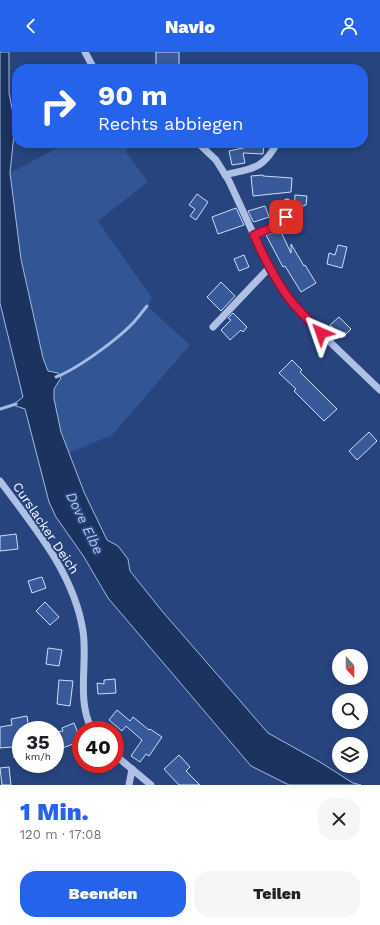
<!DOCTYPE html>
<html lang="de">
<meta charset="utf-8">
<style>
:root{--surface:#fff;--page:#f6f6f6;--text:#202124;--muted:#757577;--accent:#2563eb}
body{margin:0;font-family:"Work Sans",sans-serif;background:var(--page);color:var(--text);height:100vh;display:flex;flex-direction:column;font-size:15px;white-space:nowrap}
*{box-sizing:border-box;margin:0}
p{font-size:13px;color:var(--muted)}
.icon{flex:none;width:22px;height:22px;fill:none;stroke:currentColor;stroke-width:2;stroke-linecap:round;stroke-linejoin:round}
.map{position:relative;height:733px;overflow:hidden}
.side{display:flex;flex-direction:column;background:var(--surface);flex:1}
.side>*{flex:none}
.guide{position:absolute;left:12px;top:12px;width:356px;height:84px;border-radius:16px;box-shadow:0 2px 6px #0003;background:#2563eb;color:#fff;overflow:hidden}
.needle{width:26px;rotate:159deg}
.fabs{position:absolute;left:332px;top:597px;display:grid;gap:8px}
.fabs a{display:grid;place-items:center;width:36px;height:36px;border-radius:50%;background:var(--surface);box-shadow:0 2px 6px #0003;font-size:20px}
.speed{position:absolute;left:12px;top:669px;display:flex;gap:8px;font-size:20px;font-weight:700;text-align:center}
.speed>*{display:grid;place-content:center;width:52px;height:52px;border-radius:50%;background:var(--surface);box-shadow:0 2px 6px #0003;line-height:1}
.speed small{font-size:10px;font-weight:400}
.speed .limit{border:6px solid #d22;background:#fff;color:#111}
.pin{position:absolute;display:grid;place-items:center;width:34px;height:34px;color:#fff;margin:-17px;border-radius:8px;box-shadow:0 2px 6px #0006}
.me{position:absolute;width:44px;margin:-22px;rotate:317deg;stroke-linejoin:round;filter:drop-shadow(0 0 3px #0008)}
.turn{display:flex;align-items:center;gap:14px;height:84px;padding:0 20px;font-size:18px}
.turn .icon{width:52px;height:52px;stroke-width:2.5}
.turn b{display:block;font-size:28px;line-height:34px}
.round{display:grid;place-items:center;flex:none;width:42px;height:42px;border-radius:16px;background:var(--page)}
.head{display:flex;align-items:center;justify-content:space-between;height:68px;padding:0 20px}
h1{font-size:24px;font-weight:800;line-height:30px;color:var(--accent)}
.action{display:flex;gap:8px;margin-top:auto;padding:8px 20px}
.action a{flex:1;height:46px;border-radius:16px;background:var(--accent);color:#fff;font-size:16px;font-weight:800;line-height:46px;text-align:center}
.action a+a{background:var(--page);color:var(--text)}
header{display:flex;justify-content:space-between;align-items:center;height:52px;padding:0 20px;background:var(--accent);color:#fff;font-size:18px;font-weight:800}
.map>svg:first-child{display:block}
</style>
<header><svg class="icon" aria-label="back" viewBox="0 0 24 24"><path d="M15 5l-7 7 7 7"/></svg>Navio<svg class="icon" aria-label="person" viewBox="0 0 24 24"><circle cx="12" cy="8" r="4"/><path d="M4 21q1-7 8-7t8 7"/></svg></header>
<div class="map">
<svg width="380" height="733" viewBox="0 0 380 733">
<rect width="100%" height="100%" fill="#27447e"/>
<path fill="#325595" d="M 67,91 L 129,91 L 126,100 L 148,130 L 98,169 L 152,246 L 147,254 L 190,293 L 112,383 L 69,401 C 62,382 53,360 54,339 C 54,333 56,327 58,321 L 48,319 L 43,306 L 21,207 L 10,121 Z"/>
<polygon fill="#1c325f" stroke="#a2bbe5" points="0,0 9,0 9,41 15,72 10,121 21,207 43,306 48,319 58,321 61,326 54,337 54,347 61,380 84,440 107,488 118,494 128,507 130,519 162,559 268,681 320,710 353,731 361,733 289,733 251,714 108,546 84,505 56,465 49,450 25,357 13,353 23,345 0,251"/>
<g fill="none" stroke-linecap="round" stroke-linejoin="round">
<g stroke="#a2bbe5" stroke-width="3">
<path d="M 56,325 C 77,317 117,288 133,271 C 138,266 142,260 147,254"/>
<polyline points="0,357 16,352"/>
</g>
</g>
<g fill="#385a9a" stroke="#d0ddf4">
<rect x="156" y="0" width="23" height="17"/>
<polygon points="253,91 264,91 263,102 243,101 245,111 232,113 229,99 252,94"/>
<polygon points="263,123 263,124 292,126 291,140 253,144 251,124"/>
<polygon points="197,142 208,150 196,168 190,164 195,157 189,153"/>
<polygon points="295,143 307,144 306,153 294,157"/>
<polygon points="265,154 269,165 254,170 253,169 248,159"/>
<polygon points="236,156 244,173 218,182 212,165"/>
<polygon points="302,163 301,178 292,178 292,168"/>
<polygon points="280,178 291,201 291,192 304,214 305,213 316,231 301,240 285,214 283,215 266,183"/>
<polygon points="338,193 347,195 342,216 327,212 329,201 335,203"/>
<polygon points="244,203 249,215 239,219 234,207"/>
<polygon points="221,230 235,244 221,259 207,245"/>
<polygon points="233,261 247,275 243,280 241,278 230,288 221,278 231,268 228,266"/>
<polygon points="339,265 351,277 342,286 330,273"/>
<polygon points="292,308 302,318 300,320 337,357 324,369 294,339 296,337 279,321"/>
<polygon points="369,380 377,389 357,408 349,399"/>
<polygon points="16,482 18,497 0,499 0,484"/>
<polygon points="42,525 46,536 32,541 28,529"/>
<polygon points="45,550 59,565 50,573 36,559"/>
<polygon points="48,596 62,598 59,614 46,612"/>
<polygon points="115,627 116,641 98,642 97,631 104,632 104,628"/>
<polygon points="59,628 73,629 70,654 57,652"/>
<polygon points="117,658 130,669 133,665 149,678 150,677 162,685 149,704 146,702 140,710 131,704 142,688 126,674 122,679 109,668"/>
<polygon points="27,664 29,678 21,678 21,705 14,706 12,695 0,696 0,675 12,673 11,667"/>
<polygon points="74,671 81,689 60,697 55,698 55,680 63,679 62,676"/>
<polygon points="179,703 190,715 186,719 200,733 179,733 164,717"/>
<polygon points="9,715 11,733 2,733 0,716"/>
</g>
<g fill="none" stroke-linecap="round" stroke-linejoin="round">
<g stroke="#aec1e5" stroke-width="7">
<polyline points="85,0 94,17"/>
<polyline points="198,91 216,108 229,129 271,220 291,249 331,291 380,338"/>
<path d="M 225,123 C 252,116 263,118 277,91"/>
<polyline points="254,183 283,171 286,165 287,150"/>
<polyline points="213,275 269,216"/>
<path d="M 0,429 C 34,475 74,521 83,579 C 88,612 76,647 92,678"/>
<polyline points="115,703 151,733"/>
<polyline points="129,733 132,717"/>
</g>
</g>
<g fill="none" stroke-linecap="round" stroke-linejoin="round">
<g stroke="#92132f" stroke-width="10">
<path id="route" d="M 286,165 L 283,171 L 254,183 C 264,206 275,228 291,249 C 300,260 311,270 321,281"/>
</g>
<use href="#route" stroke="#e11d48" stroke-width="7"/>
</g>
<g text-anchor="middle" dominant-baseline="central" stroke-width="4" stroke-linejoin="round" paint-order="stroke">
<g font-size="13" fill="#fff" stroke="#27447e">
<text transform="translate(46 476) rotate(56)">Curslacker Deich</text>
</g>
<g font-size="14" font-style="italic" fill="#b9cbed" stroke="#27447e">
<text transform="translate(85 471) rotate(64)">Dove Elbe</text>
</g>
</g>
</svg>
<div class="fabs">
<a><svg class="needle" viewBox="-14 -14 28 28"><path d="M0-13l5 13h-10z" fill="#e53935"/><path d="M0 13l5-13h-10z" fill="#757577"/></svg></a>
<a><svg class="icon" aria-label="search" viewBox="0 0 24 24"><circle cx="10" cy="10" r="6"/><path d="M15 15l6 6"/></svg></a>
<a><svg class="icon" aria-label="layers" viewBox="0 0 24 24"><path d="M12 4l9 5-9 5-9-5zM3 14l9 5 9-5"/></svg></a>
</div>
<div class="speed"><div>35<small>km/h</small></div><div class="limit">40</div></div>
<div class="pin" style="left:286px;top:165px;background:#d93025"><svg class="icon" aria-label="arrive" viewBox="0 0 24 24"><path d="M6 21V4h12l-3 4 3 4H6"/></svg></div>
<svg class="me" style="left:321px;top:281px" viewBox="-20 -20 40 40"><path d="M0-17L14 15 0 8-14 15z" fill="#e11d48" stroke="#fff" stroke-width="4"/></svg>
<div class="guide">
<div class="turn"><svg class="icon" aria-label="right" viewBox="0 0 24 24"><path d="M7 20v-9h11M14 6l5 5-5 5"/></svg><div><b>90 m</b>Rechts abbiegen</div></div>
</div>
</div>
<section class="side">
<div class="head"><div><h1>1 Min.</h1><p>120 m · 17:08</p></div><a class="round"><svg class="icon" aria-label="close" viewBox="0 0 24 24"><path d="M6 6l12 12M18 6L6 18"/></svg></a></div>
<div class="action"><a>Beenden</a><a>Teilen</a></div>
</section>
